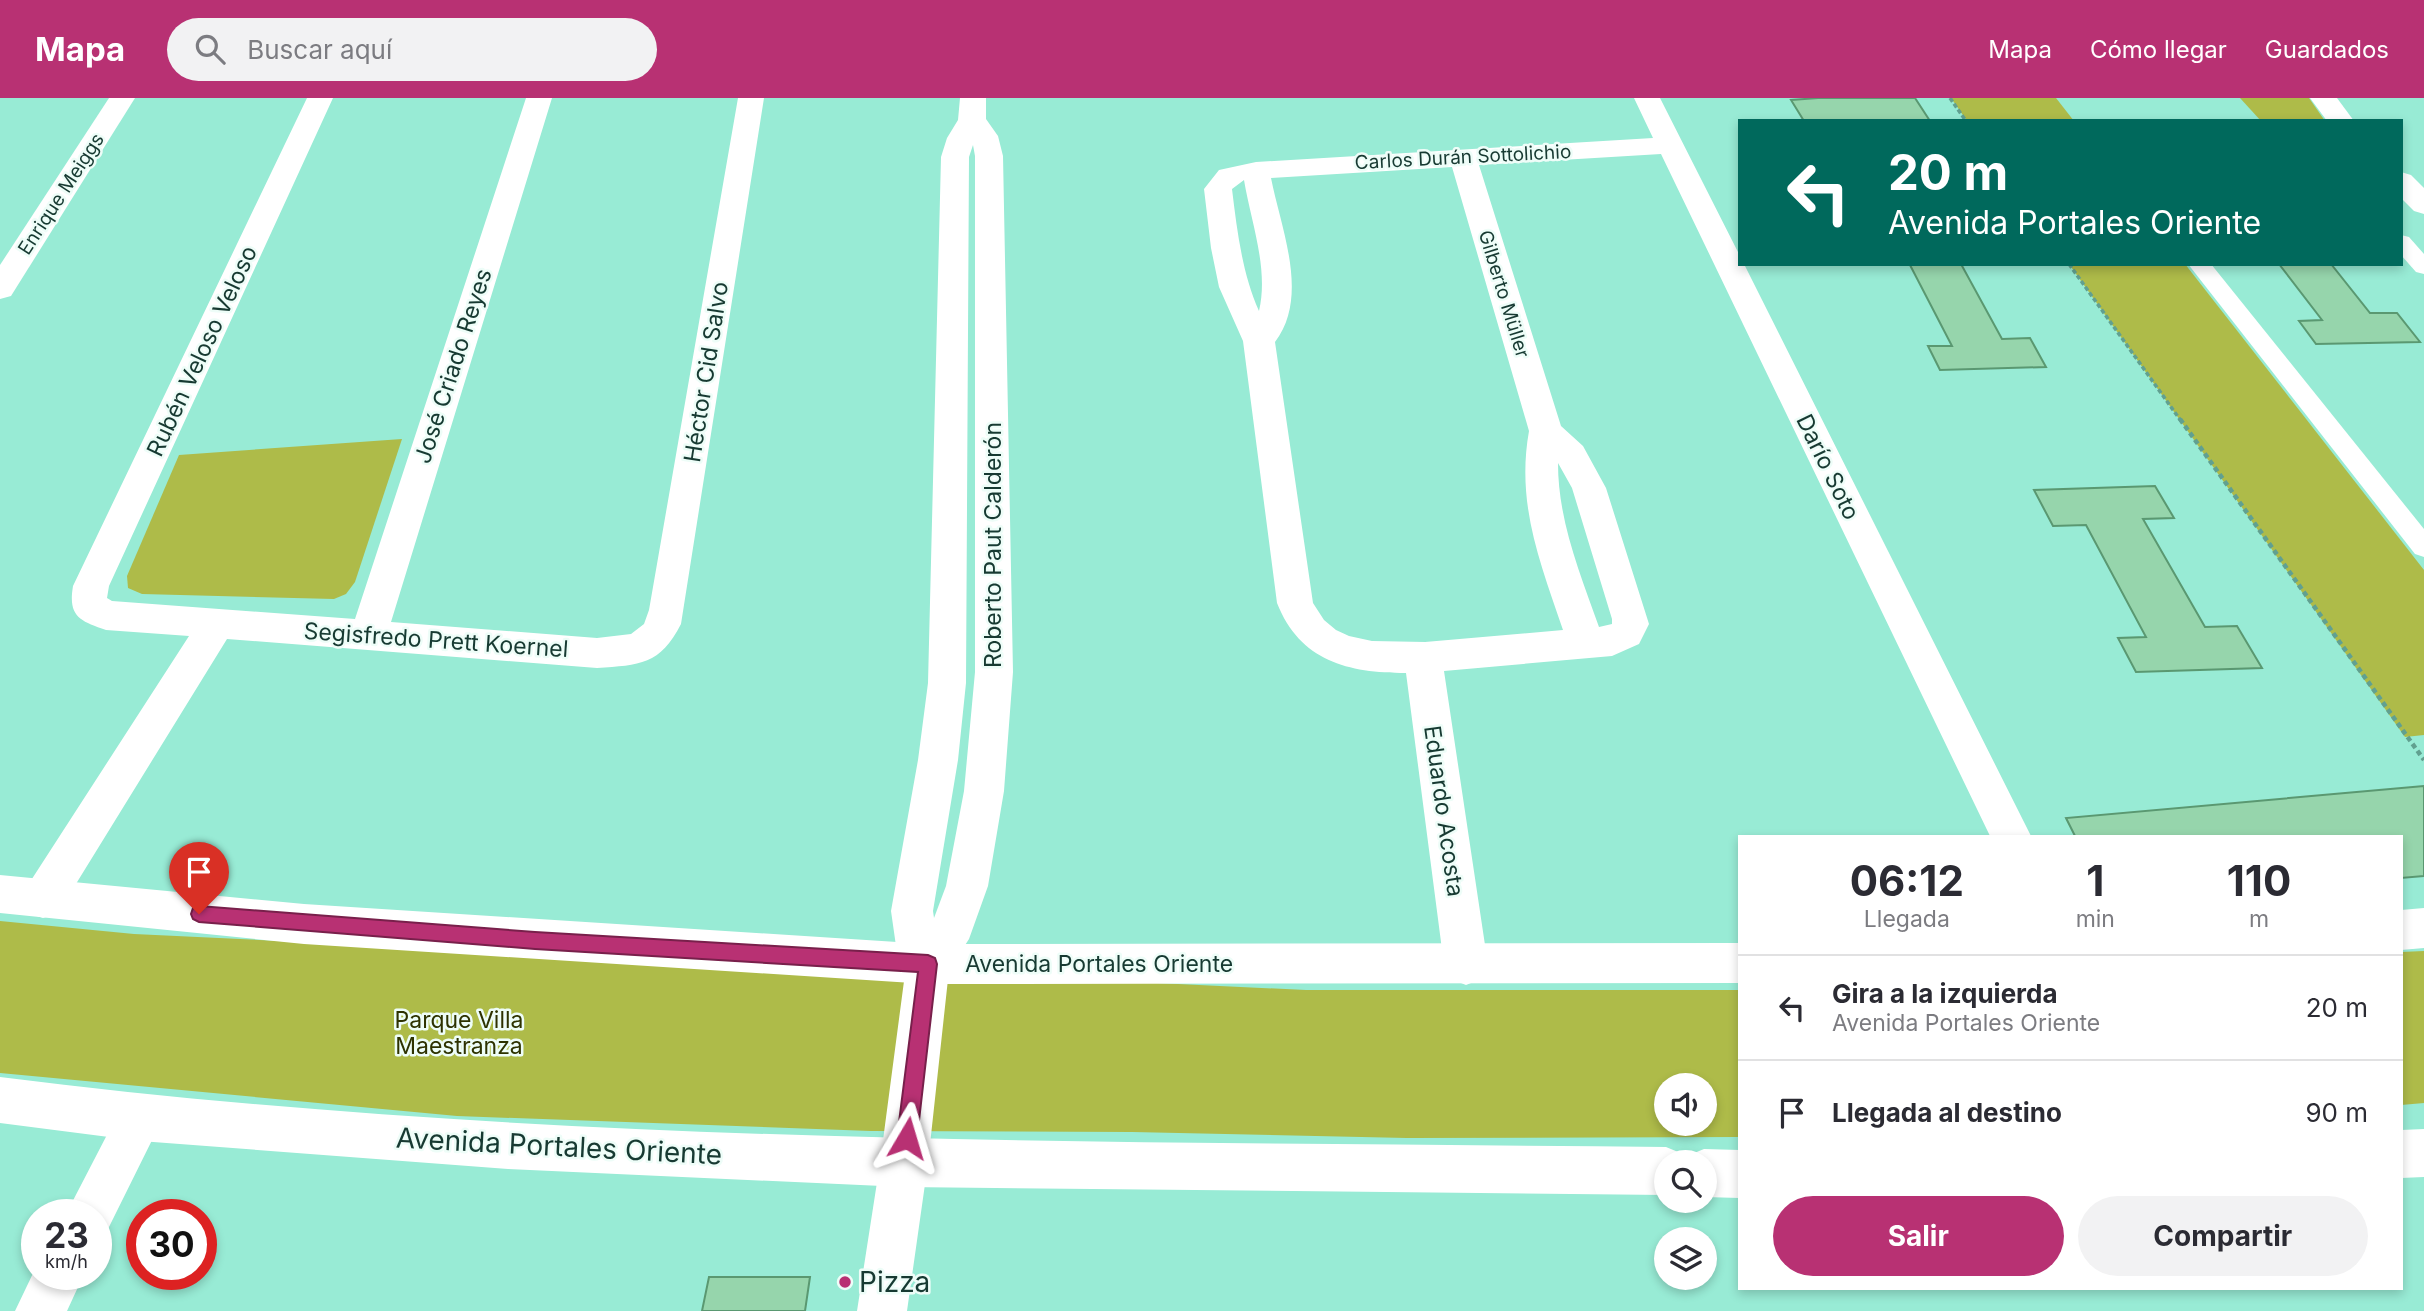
<!DOCTYPE html>
<html lang="es">
<meta charset="utf-8">
<style>
:root{--surface:#fff;--page:#f2f2f3;--text:#2b2b33;--muted:#7c7c81;--line:#e1e1e2;--accent:#b83173}
body{margin:0;font-family:Inter,sans-serif;background:var(--page);color:var(--text);height:100vh;display:flex;flex-direction:column;font-size:26px;white-space:nowrap}
*{box-sizing:border-box;margin:0}
p{font-size:23px;color:var(--muted)}
.icon{flex:none;width:38px;height:38px;fill:none;stroke:currentColor;stroke-width:2;stroke-linecap:round;stroke-linejoin:round}
.map{position:relative;flex:1;overflow:hidden}
.drawer{position:absolute;left:1738px;top:737px;width:665px;height:455px;display:flex;flex-direction:column;background:var(--surface);border-radius:0px;box-shadow:0 4px 10px #0003}
.drawer>*{flex:none}
.top-card{position:absolute;left:1738px;top:21px;width:665px;height:147px;border-radius:0px;box-shadow:0 4px 10px #0003;background:#00695c;color:#fff;overflow:hidden}
.buttons{position:absolute;left:1654px;top:975px;display:grid;gap:14px}
.buttons a{display:grid;place-items:center;width:63px;height:63px;border-radius:50%;background:var(--surface);box-shadow:0 4px 10px #0003;font-size:35px}
.speed{position:absolute;left:21px;top:1101px;display:flex;gap:14px;font-size:35px;font-weight:700;text-align:center}
.speed>*{display:grid;place-content:center;width:91px;height:91px;border-radius:50%;background:var(--surface);box-shadow:0 4px 10px #0003;line-height:1}
.speed small{font-size:18px;font-weight:400}
.speed .limit{border:10px solid #d22;background:#fff;color:#111}
.pin{position:absolute;display:grid;place-items:center;width:60px;height:60px;color:#fff;margin:-72px -30px;border-radius:50% 50% 50% 0;rotate:-45deg;box-shadow:0 0 7px #0007}
.pin .icon{rotate:45deg}
.me{position:absolute;width:77px;margin:-38px;rotate:7deg;stroke-linejoin:round;filter:drop-shadow(0 0 5px #0008)}
.turn{display:flex;align-items:center;gap:24px;height:147px;padding:0 35px;font-size:32px}
.turn .icon{width:91px;height:91px;stroke-width:2.5}
.turn b{display:block;font-size:49px;line-height:60px}
.eta{display:flex;justify-content:space-evenly;align-items:center;height:119px;text-align:center}
.eta b{font-size:42px;font-weight:700;line-height:49px}
.cta{display:flex;gap:14px;margin-top:auto;padding:14px 35px}
.cta a{flex:1;height:80px;border-radius:42px;background:var(--accent);color:#fff;font-size:28px;font-weight:700;line-height:80px;text-align:center}
.cta a+a{background:var(--page);color:var(--text)}
ul{padding:0;list-style:none}
li{display:flex;align-items:center;gap:21px;height:105px;padding:0 35px;border-top:2px solid var(--line)}
li div{flex:1}
li b{display:block;font-size:26px}
li em{font-style:normal}
header{display:flex;align-items:center;gap:42px;box-sizing:border-box;height:98px;padding:0 35px;background:var(--accent);color:#fff}
header strong{font-size:33px}
nav{display:flex;gap:38px;margin-inline-start:auto;font-size:24px}
.search{width:490px;height:63px;background:var(--page);display:flex;align-items:center;gap:18px;box-sizing:border-box;padding:0 24px;border-radius:38px;color:var(--muted);font-size:26px}
.map>svg:first-child{display:block}
</style>
<header>
<strong>Mapa</strong>
<div class="search"><svg class="icon" aria-label="search" viewBox="0 0 24 24"><circle cx="10" cy="10" r="6"/><path d="M15 15l6 6"/></svg>Buscar aquí</div>
<nav><a>Mapa</a><a>Cómo llegar</a><a>Guardados</a></nav>
</header>
<div class="map">
<svg width="2424" height="1213" viewBox="0 0 2424 1213">
<rect width="100%" height="100%" fill="#98ebd5"/>
<g fill="#aebb49" fill-rule="evenodd">
<polygon points="1951,0 2056,0 2074,23 1967,23"/>
<polygon points="2240,0 2309,0 2325,23 2261,23"/>
<polygon points="2069,166 2185,166 2424,472 2424,637 2405,639"/>
<polygon points="402,341 355,484 346,496 334,501 142,496 128,490 127,478 179,357"/>
<path d="M 0,823 L 134,836 L 1306,892 L 1739,892 L 1739,1039 L 1407,1040 L 1132,1034 L 871,1033 L 457,1018 L 0,975 ZM 1666,987 L 1704,987 L 1704,1026 L 1666,1026 Z"/>
<polygon points="2424,853 2424,1005 2401,1007 2401,854"/>
</g>
<g fill="#96d5ac" stroke="#5a9871" stroke-width="2">
<polygon points="1818,0 1915,0 1930,23 1804,23 1791,2"/>
<polygon points="1881,166 1961,166 2002,241 2030,240 2046,269 1940,272 1928,248 1952,248 1910,167"/>
<polygon points="2279,166 2331,166 2370,215 2397,215 2420,244 2316,246 2299,223 2322,222"/>
<polygon points="2155,388 2174,420 2143,421 2205,529 2237,528 2262,570 2136,574 2118,540 2146,539 2086,427 2053,428 2034,392"/>
<polygon points="2424,688 2424,778 2401,780 2401,738 2075,738 2066,720"/>
<polygon points="709,1179 810,1179 805,1213 702,1213"/>
</g>
<g fill="none" stroke-linecap="round" stroke-linejoin="round">
<g stroke="#61a090" stroke-width="3.5" stroke-dasharray="4.5 2.5" stroke-linecap="butt">
<polyline points="1950,0 1966,23"/>
<polyline points="2069,166 2181,323"/>
</g>
<polyline stroke="#61a090" stroke-width="4.5" stroke-dasharray="5 3.5" stroke-linecap="butt" points="2180,321 2424,662"/>
<g fill="#fff" fill-rule="evenodd">
<polygon points="2401,137 2409,139 2424,156 2424,176 2416,174 2401,157"/>
<polygon points="2188,166 2211,166 2424,431 2424,459 2415,456"/>
</g>
<g fill="#fff" fill-rule="evenodd">
<polygon points="109,0 135,0 11,198 0,201 0,167"/>
<path d="M 307,0 L 333,0 L 109,488 L 107,500 L 112,503 L 355,521 L 526,0 L 552,0 L 391,524 L 597,540 L 631,536 L 644,526 L 649,512 L 738,0 L 764,0 L 681,526 C 660,567 640,567 597,570 L 227,541 L 58,815 L 43,820 L 28,815 L 22,801 L 28,787 L 189,538 L 106,532 C 79,523 68,518 73,488 Z"/>
<path d="M 960,0 L 986,0 L 986,21 L 998,38 L 1003,58 L 1013,574 L 1004,693 L 988,788 L 969,841 L 949,872 L 928,1065 L 907,1213 L 857,1213 L 880,1065 L 906,868 L 896,848 L 891,813 L 918,662 L 928,585 L 941,59 L 947,40 L 958,22 ZM 973,47 L 975,58 L 975,574 L 964,693 L 946,788 L 934,820 L 933,813 L 958,662 L 966,585 L 969,59 Z"/>
<path d="M 1634,0 L 1660,0 L 1740,158 L 1740,166 L 1744,166 L 2031,738 L 1990,738 L 1661,56 L 1479,67 L 1561,328 L 1583,348 L 1606,390 L 1649,526 L 1639,546 L 1612,558 L 1444,573 L 1488,867 L 1481,881 L 1466,887 L 1451,881 L 1444,867 L 1406,575 C 1348,575 1300,563 1277,505 L 1243,243 L 1219,189 L 1211,150 L 1204,91 L 1219,72 L 1256,64 L 1653,40 ZM 1452,69 L 1529,333 C 1516,406 1540,464 1563,532 L 1425,544 L 1372,543 L 1349,538 L 1336,532 L 1324,522 L 1313,505 L 1275,244 C 1310,198 1281,131 1271,80 ZM 1244,82 C 1251,124 1269,171 1259,213 C 1242,175 1237,132 1232,91 ZM 1558,365 L 1572,390 L 1612,521 L 1612,526 L 1599,529 C 1580,475 1558,423 1558,365 Z"/>
<polygon points="2310,0 2337,0 2354,23 2327,23"/>
<polygon points="2401,74 2411,77 2424,90 2424,116 2414,113 2401,100"/>
<polygon points="140,997 156,1004 163,1020 107,1133 96,1138 96,1116 66,1116 124,1004"/>
<polygon points="37,1167 37,1176 84,1176 67,1213 15,1213"/>
</g>
<g fill="#fff" fill-rule="evenodd">
<polygon points="0,777 304,806 928,846 1740,845 1740,885 928,886 304,846 0,815"/>
<polygon points="2424,810 2424,850 2401,852 2401,812"/>
<path d="M 0,979 C 552,1049 1111,1043 1666,1049 L 1683,1056 L 1685,1062 L 1687,1058 L 1704,1051 L 1740,1052 L 1740,1100 L 1704,1099 L 1704,1064 L 1666,1064 L 1666,1097 L 904,1089 L 508,1071 L 140,1043 L 0,1025 Z"/>
<polygon points="2424,1031 2424,1079 2401,1080 2401,1032"/>
</g>
</g>
<polygon fill="#b83173" stroke="#78204b" stroke-width="2" points="199,808 535,834 928,857 935,860 937,866 917,1040 914,1047 907,1050 900,1047 897,1040 918,874 535,851 199,824 193,821 191,816 193,810"/>
<circle fill="#b83173" stroke="#eefdf8" stroke-width="2.5" cx="845" cy="1184" r="7"/>
<g text-anchor="middle" dominant-baseline="central" stroke-width="5" stroke-linejoin="round" paint-order="stroke">
<g font-size="19" fill="#173a32" stroke="#eefdf8">
<text transform="translate(1463 59) rotate(-3)">Carlos Durán Sottolichio</text>
<text transform="translate(61 96) rotate(-57)">Enrique Meiggs</text>
<text transform="translate(1504 196) rotate(73)">Gilberto Müller</text>
</g>
<g font-size="23" fill="#173a32" stroke="#eefdf8">
<text transform="translate(202 253) rotate(-65)">Rubén Veloso Veloso</text>
<text transform="translate(453 268) rotate(-72)">José Criado Reyes</text>
<text transform="translate(706 274) rotate(-81)">Héctor Cid Salvo</text>
<text transform="translate(1828 369) rotate(64)">Darío Soto</text>
<text transform="translate(993 447) rotate(-90)">Roberto Paut Calderón</text>
<text transform="translate(436 542) rotate(4)">Segisfredo Prett Koernel</text>
<text transform="translate(1444 713) rotate(82)">Eduardo Acosta</text>
<text x="1099" y="866">Avenida Portales Oriente</text>
</g>
<g font-size="23" fill="#2d3200" stroke="#eefdf8">
<text x="459" y="922">Parque Villa<tspan x="459" dy="26">Maestranza</tspan></text>
</g>
<g font-size="28" fill="#173a32" stroke="#eefdf8">
<text transform="translate(559 1048) rotate(3)">Avenida Portales Oriente</text>
</g>
<g font-size="28" fill="#173a32" stroke="#eefdf8" text-anchor="start">
<text x="859" y="1184">Pizza</text>
</g>
</g>
</svg>
<div class="buttons">
<a><svg class="icon" aria-label="sound" viewBox="0 0 24 24"><path d="M4 9h4l5-4v14l-5-4H4zM17 9q2 3 0 6"/></svg></a>
<a><svg class="icon" aria-label="search" viewBox="0 0 24 24"><circle cx="10" cy="10" r="6"/><path d="M15 15l6 6"/></svg></a>
<a><svg class="icon" aria-label="layers" viewBox="0 0 24 24"><path d="M12 4l9 5-9 5-9-5zM3 14l9 5 9-5"/></svg></a>
</div>
<div class="speed"><div>23<small>km/h</small></div><div class="limit">30</div></div>
<div class="pin" style="left:199px;top:816px;background:#d93025"><svg class="icon" aria-label="arrive" viewBox="0 0 24 24"><path d="M6 21V4h12l-3 4 3 4H6"/></svg></div>
<svg class="me" style="left:907px;top:1040px" viewBox="-20 -20 40 40"><path d="M0-17L14 15 0 8-14 15z" fill="#b83173" stroke="#fff" stroke-width="4"/></svg>
<div class="top-card">
<div class="turn"><svg class="icon" aria-label="left" viewBox="0 0 24 24"><path d="M17 20v-9H6M10 6l-5 5 5 5"/></svg><div><b>20 m</b>Avenida Portales Oriente</div></div>
</div>
<section class="drawer">
<div class="eta">
<div><b>06:12</b><p>Llegada</p></div>
<div><b>1</b><p>min</p></div>
<div><b>110</b><p>m</p></div>
</div>
<ul>
<li><svg class="icon" aria-label="left" viewBox="0 0 24 24"><path d="M17 20v-9H6M10 6l-5 5 5 5"/></svg><div><b>Gira a la izquierda</b><p>Avenida Portales Oriente</p></div><em>20 m</em></li>
<li><svg class="icon" aria-label="arrive" viewBox="0 0 24 24"><path d="M6 21V4h12l-3 4 3 4H6"/></svg><div><b>Llegada al destino</b></div><em>90 m</em></li>
</ul>
<div class="cta"><a>Salir</a><a>Compartir</a></div>
</section>
</div>
